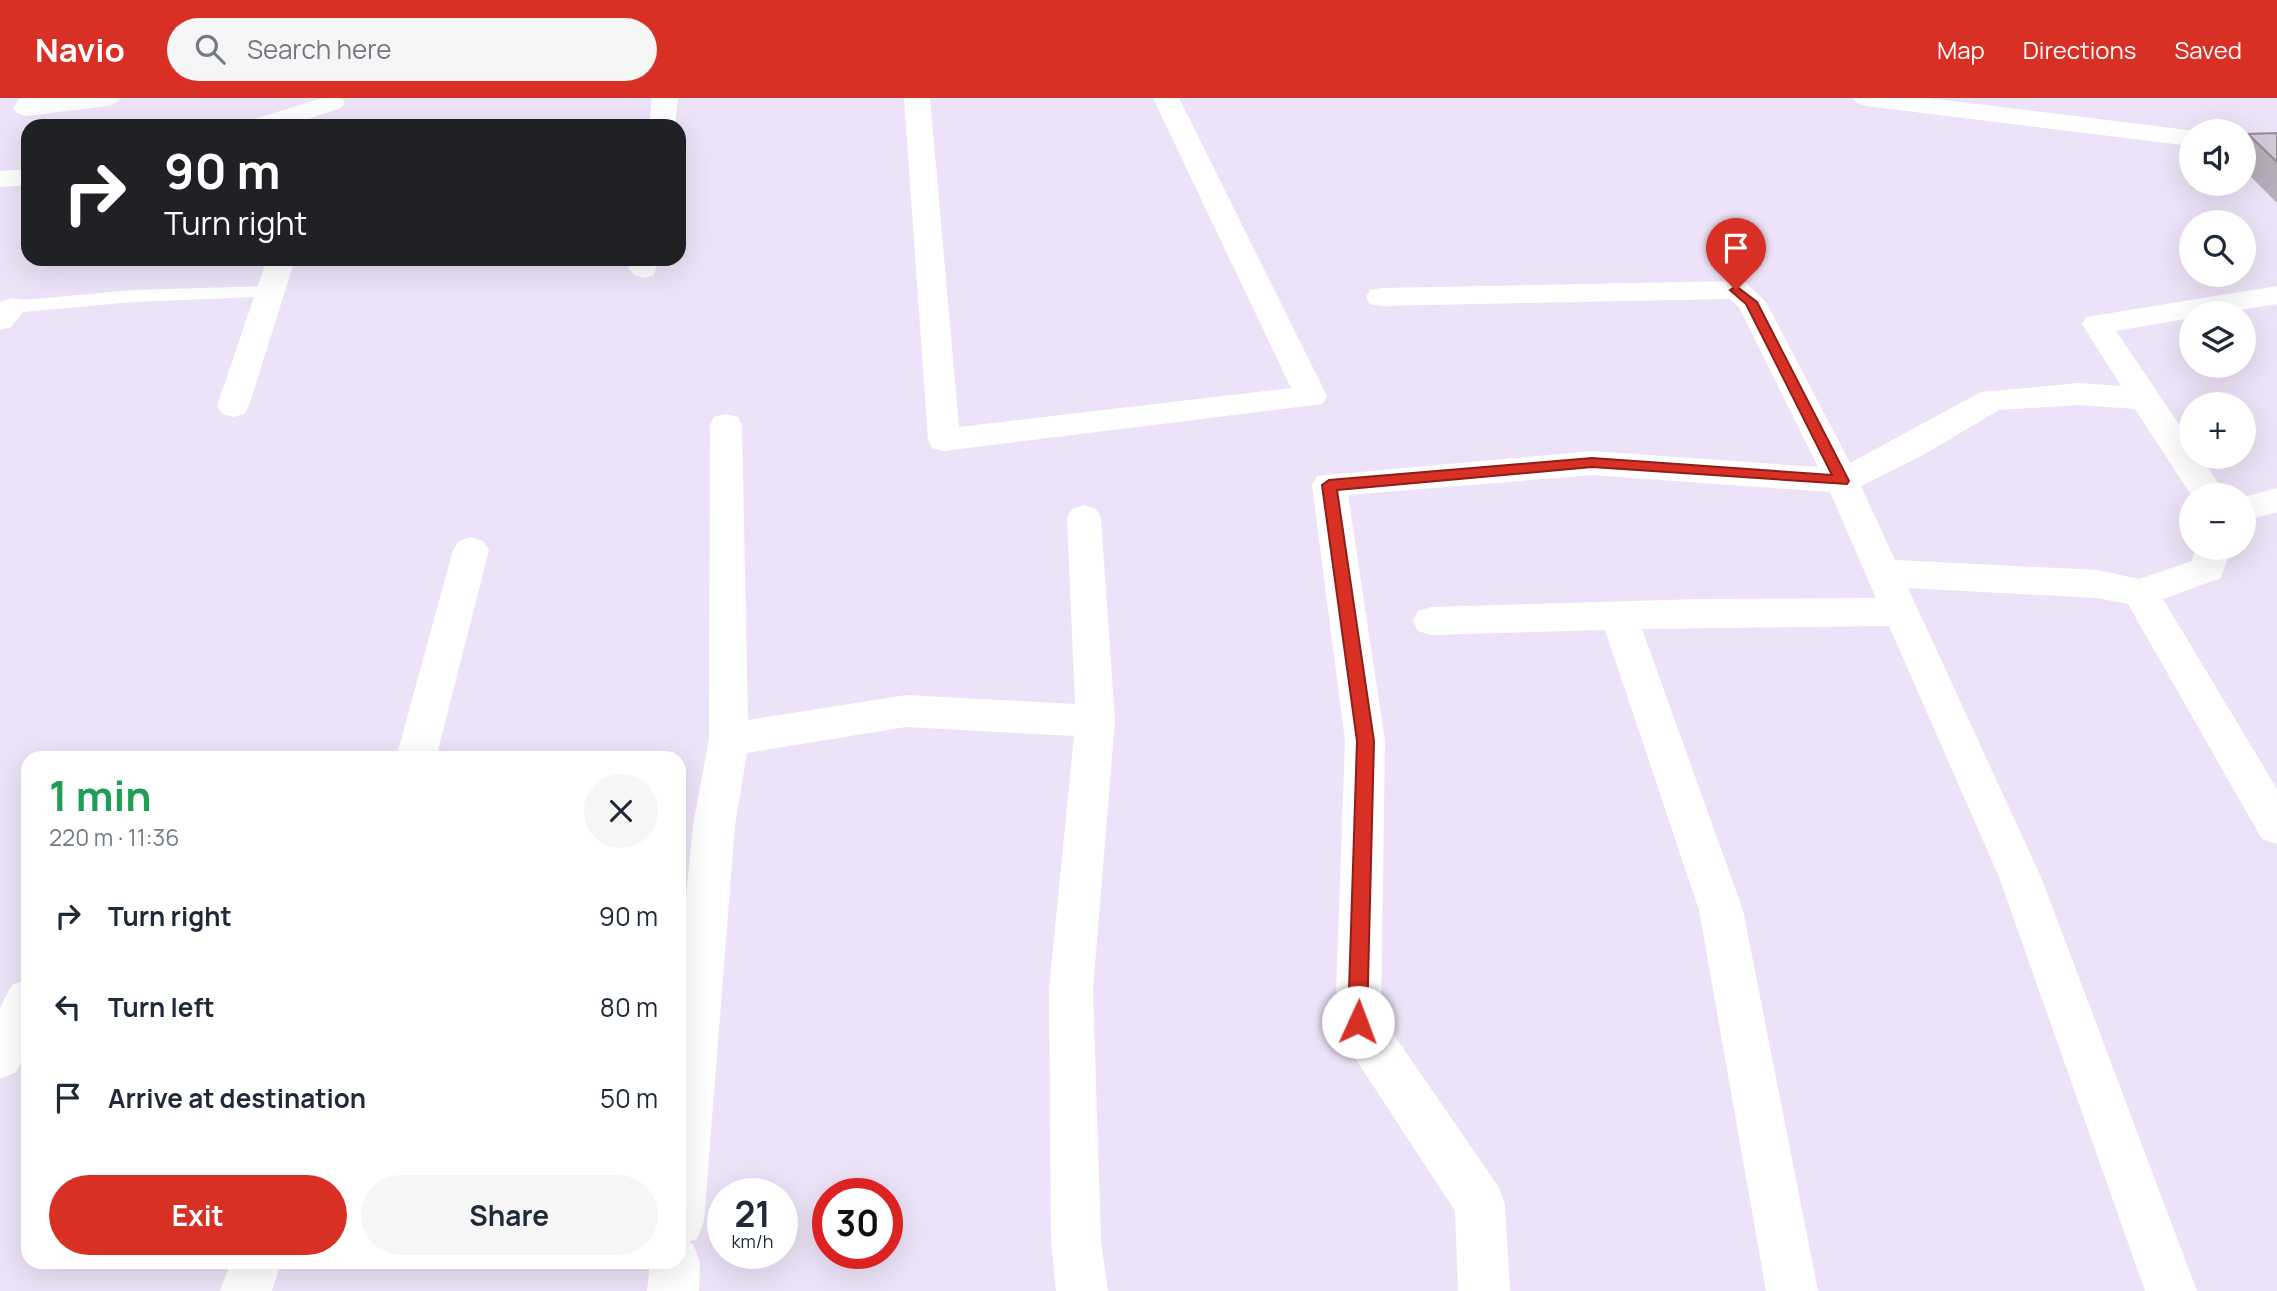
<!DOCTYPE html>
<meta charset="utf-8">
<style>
:root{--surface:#fff;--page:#f6f6f7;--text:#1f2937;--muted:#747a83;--accent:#d93025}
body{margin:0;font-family:Manrope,sans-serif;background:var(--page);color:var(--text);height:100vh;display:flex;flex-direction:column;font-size:26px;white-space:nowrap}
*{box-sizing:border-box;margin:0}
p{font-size:23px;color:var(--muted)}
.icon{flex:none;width:38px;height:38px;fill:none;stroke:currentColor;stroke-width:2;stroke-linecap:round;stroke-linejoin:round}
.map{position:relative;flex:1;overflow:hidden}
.drawer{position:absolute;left:21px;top:653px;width:665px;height:518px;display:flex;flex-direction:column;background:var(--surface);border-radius:21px;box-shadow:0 7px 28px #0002}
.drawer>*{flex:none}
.top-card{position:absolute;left:21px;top:21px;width:665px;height:147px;border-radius:21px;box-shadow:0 7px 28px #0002;background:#202124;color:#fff;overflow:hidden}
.controls{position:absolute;left:2179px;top:21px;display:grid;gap:14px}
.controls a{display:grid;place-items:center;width:77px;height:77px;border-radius:50%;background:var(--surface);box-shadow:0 7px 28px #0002;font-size:35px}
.speed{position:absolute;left:707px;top:1080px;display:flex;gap:14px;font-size:35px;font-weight:700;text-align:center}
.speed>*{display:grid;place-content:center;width:91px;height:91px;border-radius:50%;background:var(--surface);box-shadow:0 7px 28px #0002;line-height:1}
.speed small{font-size:18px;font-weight:400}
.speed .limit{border:10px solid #d22;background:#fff;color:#111}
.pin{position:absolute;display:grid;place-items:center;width:60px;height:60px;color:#fff;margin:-72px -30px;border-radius:50% 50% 50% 0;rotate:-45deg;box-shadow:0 0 7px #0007}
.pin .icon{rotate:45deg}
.me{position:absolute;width:77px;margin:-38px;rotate:2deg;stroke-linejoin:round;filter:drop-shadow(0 0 5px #0008)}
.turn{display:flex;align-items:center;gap:24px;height:147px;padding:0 28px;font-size:32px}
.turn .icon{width:91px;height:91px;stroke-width:2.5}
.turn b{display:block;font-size:49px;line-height:60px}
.round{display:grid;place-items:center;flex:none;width:74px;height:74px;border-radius:37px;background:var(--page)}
.summary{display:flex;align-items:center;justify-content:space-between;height:119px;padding:0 28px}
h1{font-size:42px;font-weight:700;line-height:52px;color:#1e9e55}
.action{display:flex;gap:14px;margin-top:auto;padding:14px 28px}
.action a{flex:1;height:80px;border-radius:42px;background:var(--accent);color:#fff;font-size:28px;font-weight:700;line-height:80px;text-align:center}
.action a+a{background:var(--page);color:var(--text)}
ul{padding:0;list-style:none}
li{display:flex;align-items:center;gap:21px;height:91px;padding:0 28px}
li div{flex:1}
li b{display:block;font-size:26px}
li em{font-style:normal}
header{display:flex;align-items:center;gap:42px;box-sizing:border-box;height:98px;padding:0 35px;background:var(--accent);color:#fff}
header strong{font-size:33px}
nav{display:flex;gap:38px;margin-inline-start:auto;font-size:24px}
.search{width:490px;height:63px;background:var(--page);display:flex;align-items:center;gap:18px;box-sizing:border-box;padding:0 24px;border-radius:38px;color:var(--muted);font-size:26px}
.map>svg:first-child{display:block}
</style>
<header>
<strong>Navio</strong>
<div class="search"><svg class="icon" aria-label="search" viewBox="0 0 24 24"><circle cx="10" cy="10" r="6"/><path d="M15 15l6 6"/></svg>Search here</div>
<nav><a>Map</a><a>Directions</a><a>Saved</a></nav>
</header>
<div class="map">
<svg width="2277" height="1193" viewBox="0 0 2277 1193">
<rect width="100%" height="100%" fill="#ede3f8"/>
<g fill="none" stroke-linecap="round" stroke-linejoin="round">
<polygon fill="#fff" fill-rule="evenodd" points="271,188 281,194 278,198 133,204 12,215 2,209 12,203 133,192"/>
<g fill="#fff" fill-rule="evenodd">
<polygon points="20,0 120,0 116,5 107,8 26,18 17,15 13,10"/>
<polygon points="322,0 341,0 345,5 341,10 287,28 248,28 252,22"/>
<polygon points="652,0 678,0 675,28 649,28"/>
<polygon points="904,0 930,0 959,329 1291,290 1153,0 1179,0 1327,298 1322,306 944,353 932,350 928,342"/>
<polygon points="1853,0 1928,0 2196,33 2191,33 2191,48 1866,8 1857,5"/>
<polygon points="28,71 28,87 0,89 0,73"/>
<polygon points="267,161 295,161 249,308 244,316 233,319 222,316 217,308"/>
<polygon points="631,161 659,161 654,177 644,180 634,177 629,171"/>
<polygon points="1736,183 1746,185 1766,204 1850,365 1981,294 2079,285 2121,288 2082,226 2086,219 2277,188 2277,206 2222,215 2191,215 2191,220 2116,233 2191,344 2191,359 2201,359 2226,397 2191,397 2135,311 2079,307 1999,312 1923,357 1861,388 1895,462 2097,472 2139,481 2192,463 2195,450 2231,450 2221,480 2163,501 2277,691 2277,746 2262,741 2128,506 2097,500 1908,490 2041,779 2197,1193 2145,1193 1999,779 1889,528 1642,531 1743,812 1818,1193 1766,1193 1699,812 1605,532 1431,537 1418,533 1413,523 1418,513 1431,509 1701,501 1876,500 1830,394 1592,377 1348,397 1385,643 1381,918 1498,1088 1505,1106 1510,1193 1458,1193 1455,1113 1342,940 1335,924 1345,643 1312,387 1317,378 1592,353 1818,369 1739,209 1729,201 1381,208 1370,206 1366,199 1370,192 1381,190"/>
<polygon points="12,200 23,202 27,209 11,229 0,232 0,204"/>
<polygon points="726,316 738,319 742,327 748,622 906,597 1075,606 1067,420 1072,411 1084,407 1096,411 1101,420 1115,623 1093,891 1101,1143 1108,1193 1056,1193 1051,1143 1049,891 1074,638 906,629 747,655 735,727 704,1123 697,1141 688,1144 693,1146 700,1164 699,1193 647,1193 650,1164 679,1164 679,871 693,727 709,641 710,327 714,319"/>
<polygon points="2277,390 2277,414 2244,423 2244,399"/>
<polygon points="471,439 483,443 489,452 436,660 396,660 453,452 459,443"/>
<polygon points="28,881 28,950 16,974 0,981 0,910 12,887"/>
<polygon points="231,1164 281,1164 272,1193 220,1193"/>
</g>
</g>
<polygon fill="#b9acbb" points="2277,35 2277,105 2244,72 2244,43 2248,36"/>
<polygon fill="#d7c8da" stroke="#968c99" stroke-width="2" points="2277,35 2277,64 2248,36"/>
<polygon fill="#d93025" stroke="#8d1f18" stroke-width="2" points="1736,188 1757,204 1849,383 1847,386 1592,369 1337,392 1374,643 1367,924 1365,930 1358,933 1351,930 1348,924 1357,643 1322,387 1329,382 1592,360 1832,377 1746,206 1730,192"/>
</svg>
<div class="controls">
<a><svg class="icon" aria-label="sound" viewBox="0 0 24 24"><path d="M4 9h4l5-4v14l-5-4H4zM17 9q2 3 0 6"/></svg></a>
<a><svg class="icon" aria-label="search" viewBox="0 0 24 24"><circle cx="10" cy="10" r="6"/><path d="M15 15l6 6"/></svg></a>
<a><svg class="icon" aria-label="layers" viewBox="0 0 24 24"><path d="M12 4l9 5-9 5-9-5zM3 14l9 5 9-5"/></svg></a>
<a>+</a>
<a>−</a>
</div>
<div class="speed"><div>21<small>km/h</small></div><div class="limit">30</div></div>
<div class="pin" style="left:1736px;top:192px;background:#d93025"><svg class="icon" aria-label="arrive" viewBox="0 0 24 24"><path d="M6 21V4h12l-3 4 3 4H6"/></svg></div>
<svg class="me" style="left:1358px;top:924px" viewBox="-20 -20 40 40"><circle r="19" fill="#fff"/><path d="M0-13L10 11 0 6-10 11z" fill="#d93025"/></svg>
<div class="top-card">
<div class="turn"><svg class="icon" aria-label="right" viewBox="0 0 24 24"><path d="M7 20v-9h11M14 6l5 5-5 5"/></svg><div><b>90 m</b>Turn right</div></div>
</div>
<section class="drawer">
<div class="summary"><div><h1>1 min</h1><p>220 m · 11:36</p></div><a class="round"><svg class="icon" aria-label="close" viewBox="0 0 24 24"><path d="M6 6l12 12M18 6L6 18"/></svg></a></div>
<ul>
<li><svg class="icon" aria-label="right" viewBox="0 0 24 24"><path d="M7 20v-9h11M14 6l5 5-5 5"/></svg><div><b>Turn right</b></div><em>90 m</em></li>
<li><svg class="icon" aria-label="left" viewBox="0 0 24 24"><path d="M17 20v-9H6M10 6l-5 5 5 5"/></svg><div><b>Turn left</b></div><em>80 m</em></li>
<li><svg class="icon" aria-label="arrive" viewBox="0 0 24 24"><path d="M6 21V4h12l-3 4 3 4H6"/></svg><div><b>Arrive at destination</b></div><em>50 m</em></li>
</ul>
<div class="action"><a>Exit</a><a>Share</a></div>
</section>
</div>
